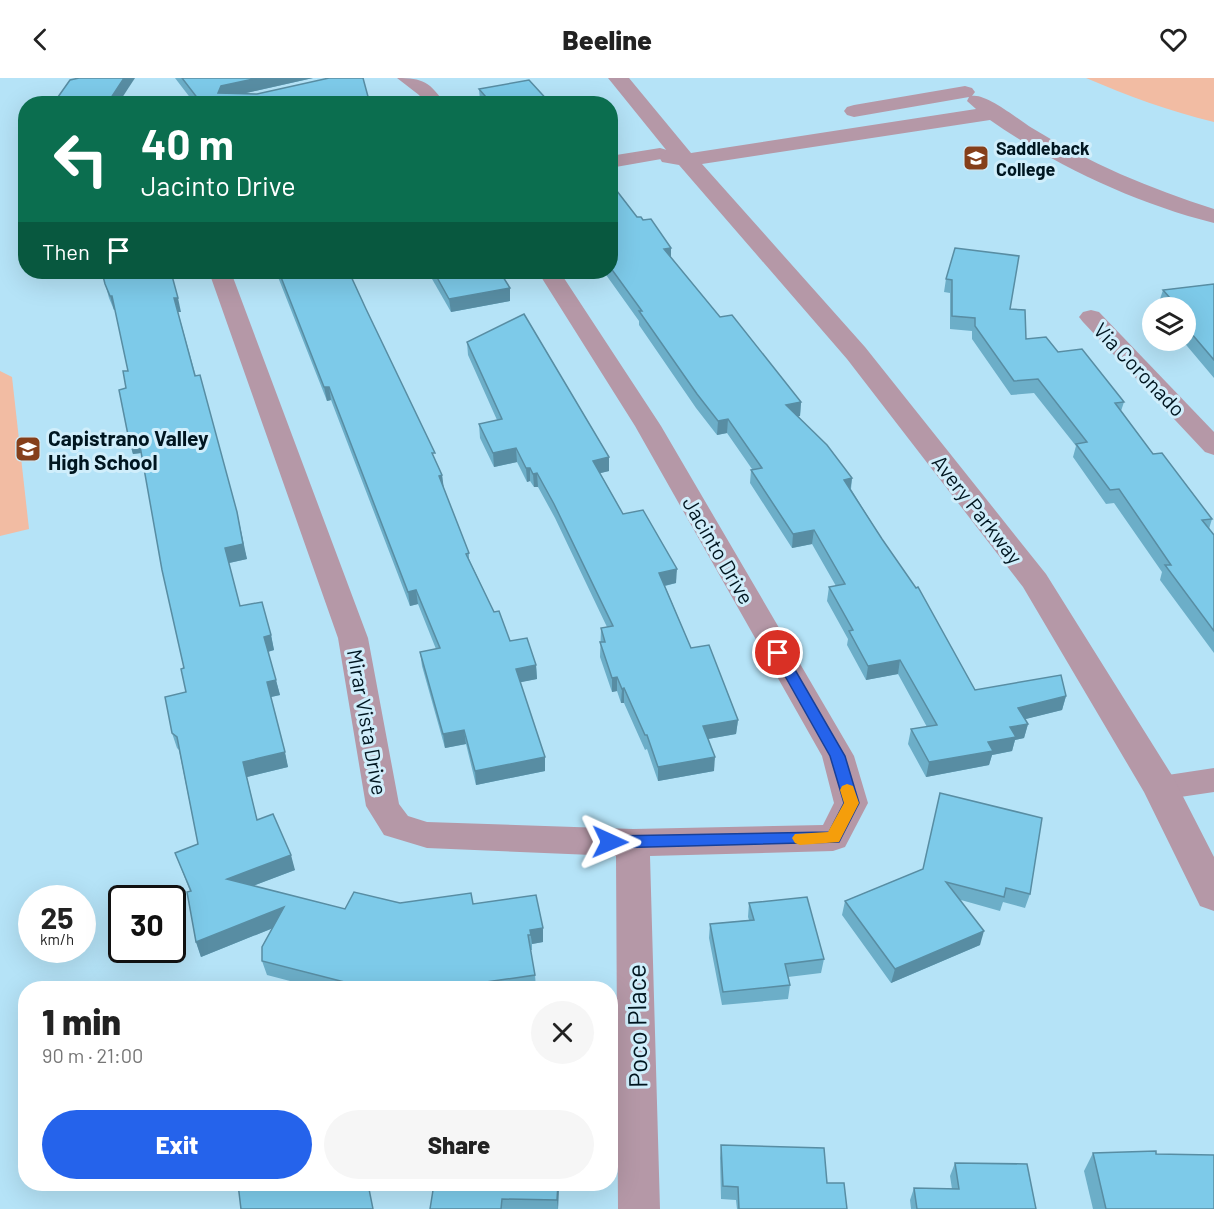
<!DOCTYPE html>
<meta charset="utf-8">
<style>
:root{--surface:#fff;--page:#f6f6f6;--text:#222;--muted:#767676;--accent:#2563eb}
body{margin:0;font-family:Barlow,sans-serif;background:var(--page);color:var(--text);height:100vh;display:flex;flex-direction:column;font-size:22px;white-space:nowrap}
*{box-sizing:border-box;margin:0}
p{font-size:20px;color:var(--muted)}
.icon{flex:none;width:33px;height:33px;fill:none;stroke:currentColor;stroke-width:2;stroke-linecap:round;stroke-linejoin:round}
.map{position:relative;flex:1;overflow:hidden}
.panel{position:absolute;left:18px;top:903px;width:600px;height:210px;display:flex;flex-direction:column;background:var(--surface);border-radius:24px;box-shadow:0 6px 24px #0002}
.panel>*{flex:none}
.banner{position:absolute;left:18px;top:18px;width:600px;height:183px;border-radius:24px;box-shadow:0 6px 24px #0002;background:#0b6e4f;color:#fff;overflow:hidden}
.fabs{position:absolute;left:1142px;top:219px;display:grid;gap:12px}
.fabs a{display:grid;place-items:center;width:54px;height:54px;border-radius:50%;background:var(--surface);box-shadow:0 6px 24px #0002;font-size:30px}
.speed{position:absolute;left:18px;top:807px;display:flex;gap:12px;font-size:30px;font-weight:700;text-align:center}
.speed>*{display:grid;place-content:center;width:78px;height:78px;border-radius:50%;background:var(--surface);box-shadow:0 6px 24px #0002;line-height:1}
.speed small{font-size:15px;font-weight:400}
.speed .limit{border:3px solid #111;border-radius:9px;background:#fff;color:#111}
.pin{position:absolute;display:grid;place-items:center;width:51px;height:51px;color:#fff;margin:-26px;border:3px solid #fff;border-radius:50%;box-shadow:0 2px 6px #0007}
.me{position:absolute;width:66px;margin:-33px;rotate:91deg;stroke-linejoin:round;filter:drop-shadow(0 0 4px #0008)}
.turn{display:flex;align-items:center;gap:21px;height:126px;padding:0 24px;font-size:27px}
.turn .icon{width:78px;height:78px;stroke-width:2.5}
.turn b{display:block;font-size:42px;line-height:51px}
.then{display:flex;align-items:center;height:57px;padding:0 24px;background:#0003;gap:12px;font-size:22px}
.round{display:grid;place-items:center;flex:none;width:63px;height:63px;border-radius:32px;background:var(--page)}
.head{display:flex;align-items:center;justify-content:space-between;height:102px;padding:0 24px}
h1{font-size:36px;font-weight:800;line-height:45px}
.primary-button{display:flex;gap:12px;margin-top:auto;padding:12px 24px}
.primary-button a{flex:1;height:69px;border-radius:36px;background:var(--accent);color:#fff;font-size:24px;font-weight:800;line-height:69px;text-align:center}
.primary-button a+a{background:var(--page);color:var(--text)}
header{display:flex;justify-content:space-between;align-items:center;height:78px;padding:0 24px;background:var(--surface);font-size:27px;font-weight:800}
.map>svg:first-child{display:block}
</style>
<header><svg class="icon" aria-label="back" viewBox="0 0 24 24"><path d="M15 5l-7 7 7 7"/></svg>Beeline<svg class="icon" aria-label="heart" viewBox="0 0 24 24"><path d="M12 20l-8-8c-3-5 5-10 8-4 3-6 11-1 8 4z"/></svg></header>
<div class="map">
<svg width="1214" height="1131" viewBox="0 0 1214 1131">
<rect width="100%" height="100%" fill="#b5e3f7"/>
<g fill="#f2bca3">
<path d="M 1086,0 L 1214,0 L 1214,44 C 1169,33 1128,18 1086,0 Z"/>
<polygon points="0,293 12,299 29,451 0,458"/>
</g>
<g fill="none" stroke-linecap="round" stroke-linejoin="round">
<g fill="#b598a7" fill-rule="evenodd">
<path d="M 397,0 C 423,0 430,4 445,26 L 426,26 L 419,17 Z"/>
<polygon points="660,70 667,72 670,76 667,80 610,90 610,78"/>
<polygon points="209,194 231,194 368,560 399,726 408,738 427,744 633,751 823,747 834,725 822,678 635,348 538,194 560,194 661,348 854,678 868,725 845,769 833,773 650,778 660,1131 618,1131 616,778 427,770 384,757 366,728 338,560"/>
<polygon points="1091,232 1099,234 1214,354 1214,377 1205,374 1083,244 1079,239 1083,234"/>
<polygon points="1214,690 1214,714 1160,722 1148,718 1144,709 1148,700"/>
</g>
<path fill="#b598a7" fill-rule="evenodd" d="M 608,0 L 629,0 L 691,75 L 976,31 L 967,23 L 969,19 L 854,39 L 847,37 L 844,33 L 847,29 L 854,27 L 965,8 L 972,10 L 975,14 L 972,18 C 986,15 1019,42 1032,50 C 1089,85 1151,111 1214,131 L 1214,145 C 1135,125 1056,88 990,42 L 702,86 L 865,269 L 1046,496 L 1173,699 L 1214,779 L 1214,833 L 1200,828 L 1144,714 L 1023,509 L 847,281 L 679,87 L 662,84 L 659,79 L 667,73 Z"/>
</g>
<g fill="#6caec8">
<polygon points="175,0 313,0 242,16 370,26 195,26"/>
<polygon points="479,11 551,26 482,26 480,23"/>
<polygon points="610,104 637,139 720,239 801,324 800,338 798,338 852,400 851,411 975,612 1066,618 1062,632 1025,641 1028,646 1024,660 1015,662 1012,673 992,677 989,687 926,699 908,666 911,651 927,649 898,596 866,602 847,567 848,561 827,523 829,509 836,508 812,466 792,470 750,405 751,392 752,391 727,355 717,357 696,330 639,247 639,243 604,194 610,194"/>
<polygon points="955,170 1010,231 1026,261 1058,274 1124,324 1121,333 1153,376 1212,441 1209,451 1214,457 1214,575 1160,502 1162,494 1114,425 1106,426 1073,379 1076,368 1034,315 1011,317 972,261 972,253 950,251 950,215 944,214 946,201"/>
<polygon points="102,194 181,234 178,234 247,481 229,485 240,528 271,557 274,572 268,574 280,617 271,619 288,689 247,699 257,742 295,792 253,808 345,831 400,825 473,826 536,817 543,864 532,866 532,872 530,872 535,897 536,910 317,910 267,897 262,883 273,850 201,879 196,864 190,813 175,775 198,766 179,672 177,670 172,655 186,614 184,590 141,375 133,376 129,362 126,310 128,293 115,232 114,232 109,220"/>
<polygon points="276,194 349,194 442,397 443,409 469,475 469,481 494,534 510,563 536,587 537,601 520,604 545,679 545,693 476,707 466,666 445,670 422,588 420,574 436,571 418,526 410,528 331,322 327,323"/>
<polygon points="428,194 500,194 510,223 451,234"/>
<polygon points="1214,206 1214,300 1182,262 1185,262 1185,230 1163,230 1159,224 1163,212"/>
<polygon points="467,264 609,379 609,393 600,395 623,436 676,505 665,508 691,570 738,642 736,656 708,661 714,693 658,703 647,671 645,672 624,625 621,625 617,613 612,614 600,579 601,550 607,549 555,440 538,409 534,409 530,403 527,404 517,384 494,389 480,360 479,346 497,342 468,277"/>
<polygon points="923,791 1030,816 1025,830 1003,824 1000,833 961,822 980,867 891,905 842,837 845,823"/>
<polygon points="749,825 824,881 821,895 788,899 790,907 788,921 722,927 709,860 710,846 749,842 748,839"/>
<polygon points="721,1067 827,1105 847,1131 737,1131 736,1122 721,1121 720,1080"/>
<polygon points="1093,1075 1156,1076 1214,1131 1093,1131 1084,1093"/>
<polygon points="955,1085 1036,1131 911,1131 910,1122 914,1110 952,1111 950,1098"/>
<polygon points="559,1106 558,1131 430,1131"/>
</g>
<g fill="#588da3">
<polygon points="124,0 135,0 118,26 107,26"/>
<polygon points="258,0 313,0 224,20 218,15 221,8"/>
<polygon points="671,170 671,183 664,171"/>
<polygon points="510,210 510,223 451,234 449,221"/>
<polygon points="110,218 112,218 116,231 114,232"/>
<polygon points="174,220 178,220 181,234 178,234"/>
<polygon points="324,309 329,309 331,322 327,323"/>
<polygon points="801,324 800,338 785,341 786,327"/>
<polygon points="728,341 727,355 717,357 718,343"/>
<polygon points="137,360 141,375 133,376 129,362"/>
<polygon points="516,370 517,384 494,389 493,375"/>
<polygon points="609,379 609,393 593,397 593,383"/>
<polygon points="526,390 530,390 530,403 527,404"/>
<polygon points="537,395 538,409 534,409 533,396"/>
<polygon points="442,397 444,411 439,398"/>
<polygon points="852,400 850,414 844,402"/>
<polygon points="237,434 247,481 229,485 225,470"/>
<polygon points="814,452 812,466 792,470 793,456"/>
<polygon points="677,491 676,505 659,509 659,495"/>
<polygon points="416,512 418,526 410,528 408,514"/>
<polygon points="271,557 274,572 267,574 264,559"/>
<polygon points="900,582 898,596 866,602 868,588"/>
<polygon points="536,587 537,601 517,605 516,591"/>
<polygon points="617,599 617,613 612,614 612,600"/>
<polygon points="276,602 280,617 271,619 267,604"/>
<polygon points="624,610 624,625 621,625 622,611"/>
<polygon points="1066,618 1062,632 1014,644 1018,630"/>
<polygon points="738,642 736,656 702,662 703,648"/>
<polygon points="1028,646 1024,660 1015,662 1012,673 992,677 989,687 926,699 929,684 988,664 1010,649"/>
<polygon points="464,652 466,666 445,670 443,656"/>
<polygon points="285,674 288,689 247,699 243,684"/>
<polygon points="545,679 545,693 476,707 475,693"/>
<polygon points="715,679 714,693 658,703 658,689"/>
<polygon points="291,777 295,792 231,816 227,801"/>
<polygon points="284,829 288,844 201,879 196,864"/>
<polygon points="543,850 543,864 532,866 530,852"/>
<polygon points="984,853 980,867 891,905 895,891"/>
<polygon points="558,1106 559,1106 558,1131 557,1122"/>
</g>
<g fill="#7dcae9" stroke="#588da3" stroke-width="1.5">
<polygon points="79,0 124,0 107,26 53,26 70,2"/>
<polygon points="182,0 258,0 221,8 218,15 257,16 329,0 363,0 370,26 202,26"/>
<polygon points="529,2 551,26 492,26 479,11"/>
<polygon points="610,104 637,139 641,139 643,142 651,141 671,170 664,171 720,239 732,237 801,324 786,327 827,367 852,400 844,402 882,461 916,510 918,509 975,612 1061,597 1066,618 1018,630 1028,646 1010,649 1016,659 988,664 993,673 929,684 911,651 937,647 900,582 868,588 849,553 853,552 829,509 845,506 814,452 793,456 751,392 762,390 728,341 718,343 697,316 639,233 642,233 610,189"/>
<polygon points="955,170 1019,178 1010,231 1025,232 1026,261 1046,259 1058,274 1082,271 1124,324 1115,325 1153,376 1162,375 1212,441 1202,442 1214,457 1214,553 1165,487 1171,487 1119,411 1110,412 1076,366 1087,364 1038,301 1014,303 975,248 975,240 952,238 952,202 946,201"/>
<polygon points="102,194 171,194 178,220 174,220 195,298 200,297 237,434 243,466 225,470 240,528 262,524 271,557 264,559 276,602 267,604 285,674 243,684 257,742 273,736 291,777 227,801 345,831 354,814 400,825 471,815 473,826 536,817 543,850 530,852 531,857 528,857 535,897 445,910 368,910 262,883 262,869 284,829 196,864 187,814 191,813 175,775 198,766 177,659 172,655 165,619 186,614 181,591 184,590 162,492 140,368 137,360 129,362 119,312 126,310 123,293 128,293 112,218 110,218 105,206"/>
<polygon points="279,194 349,194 366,231 435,375 432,375 442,397 439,398 469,475 466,476 494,534 499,533 510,563 527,560 536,587 516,591 545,679 475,693 464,652 443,656 420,574 440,570 416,512 408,514 329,309 324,309"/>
<polygon points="434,194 500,194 510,210 449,221"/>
<polygon points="1214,206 1214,282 1185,248 1185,230 1169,230 1168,229 1177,228 1163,212"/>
<polygon points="524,236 609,379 593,383 623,436 643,432 677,491 659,495 691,570 709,567 738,642 703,648 715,679 658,689 647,657 645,657 624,610 622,611 617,599 612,600 600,564 605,564 601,550 613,548 554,426 537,395 533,396 530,390 526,390 516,370 493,375 479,346 502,341 467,264"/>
<polygon points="940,715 1042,740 1030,816 1006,810 1004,819 946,804 984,853 895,891 845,823 923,791"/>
<polygon points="807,819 824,881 785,886 790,907 723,914 710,846 754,842 749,825"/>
<polygon points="721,1067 824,1070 827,1105 844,1105 847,1131 739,1131 738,1109 723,1108"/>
<polygon points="1156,1073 1156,1076 1214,1077 1214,1131 1106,1131 1093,1075"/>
<polygon points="955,1085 1027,1086 1036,1131 917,1131 914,1110 959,1111"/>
<polygon points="238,1106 368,1106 373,1131 241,1131"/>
<polygon points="434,1106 558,1106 557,1122 502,1121 501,1131 430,1131"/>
</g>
<polygon fill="#2563eb" stroke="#184099" stroke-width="1.5" points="778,570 783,571 845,678 859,725 839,764 610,770 605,768 603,764 605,760 610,758 829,754 844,725 830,678 772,575"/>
<polygon fill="#f59e0b" points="847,706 853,708 859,725 839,764 800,767 795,765 792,760 795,756 828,754 844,725 840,712 842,708"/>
<defs>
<g id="university-square" transform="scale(1.35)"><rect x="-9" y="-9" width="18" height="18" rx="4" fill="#853f1a" stroke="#d0eefb"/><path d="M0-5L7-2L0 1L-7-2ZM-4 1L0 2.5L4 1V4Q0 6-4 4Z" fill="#fff"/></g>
<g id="school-square" transform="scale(1.35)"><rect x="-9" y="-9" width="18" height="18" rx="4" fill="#853f1a" stroke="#d0eefb"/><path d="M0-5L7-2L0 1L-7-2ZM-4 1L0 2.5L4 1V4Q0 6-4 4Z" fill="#fff"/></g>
</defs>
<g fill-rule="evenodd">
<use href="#university-square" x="976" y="80"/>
<use href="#school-square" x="28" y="371"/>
</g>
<g text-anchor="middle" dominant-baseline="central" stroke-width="6" stroke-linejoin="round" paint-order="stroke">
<g font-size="18" font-weight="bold" fill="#001620" stroke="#d0eefb" text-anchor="start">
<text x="996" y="70">Saddleback<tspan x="996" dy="21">College</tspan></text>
</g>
<g font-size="21" fill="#001620" stroke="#d0eefb">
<text transform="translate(1140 291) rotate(46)">Via Coronado</text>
<text transform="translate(978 431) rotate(52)">Avery Parkway</text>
<text transform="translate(719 472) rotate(60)">Jacinto Drive</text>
<text transform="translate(368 644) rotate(80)">Mirar Vista Drive</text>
</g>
<g font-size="21" font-weight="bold" fill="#001620" stroke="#d0eefb" text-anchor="start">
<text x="48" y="359">Capistrano Valley<tspan x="48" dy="24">High School</tspan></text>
</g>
<g font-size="26" fill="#001620" stroke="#d0eefb">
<text transform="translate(636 948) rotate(-91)">Poco Place</text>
</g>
</g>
</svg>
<div class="fabs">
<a><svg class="icon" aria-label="layers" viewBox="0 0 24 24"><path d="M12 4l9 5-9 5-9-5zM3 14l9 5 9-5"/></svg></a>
</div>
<div class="speed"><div>25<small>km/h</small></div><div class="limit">30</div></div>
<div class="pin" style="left:778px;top:575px;background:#d93025"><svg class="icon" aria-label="arrive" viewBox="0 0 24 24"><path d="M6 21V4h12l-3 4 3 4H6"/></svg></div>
<svg class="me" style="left:610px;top:764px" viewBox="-20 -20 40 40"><path d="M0-17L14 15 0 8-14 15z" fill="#2563eb" stroke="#fff" stroke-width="4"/></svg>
<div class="banner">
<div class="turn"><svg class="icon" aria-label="left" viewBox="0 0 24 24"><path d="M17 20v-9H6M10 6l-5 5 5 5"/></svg><div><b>40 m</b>Jacinto Drive</div></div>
<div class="then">Then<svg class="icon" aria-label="arrive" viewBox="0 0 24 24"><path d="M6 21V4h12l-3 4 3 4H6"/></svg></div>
</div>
<section class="panel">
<div class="head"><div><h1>1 min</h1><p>90 m · 21:00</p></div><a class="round"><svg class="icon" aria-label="close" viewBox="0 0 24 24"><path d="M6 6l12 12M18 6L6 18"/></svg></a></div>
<div class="primary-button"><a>Exit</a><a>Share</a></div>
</section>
</div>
